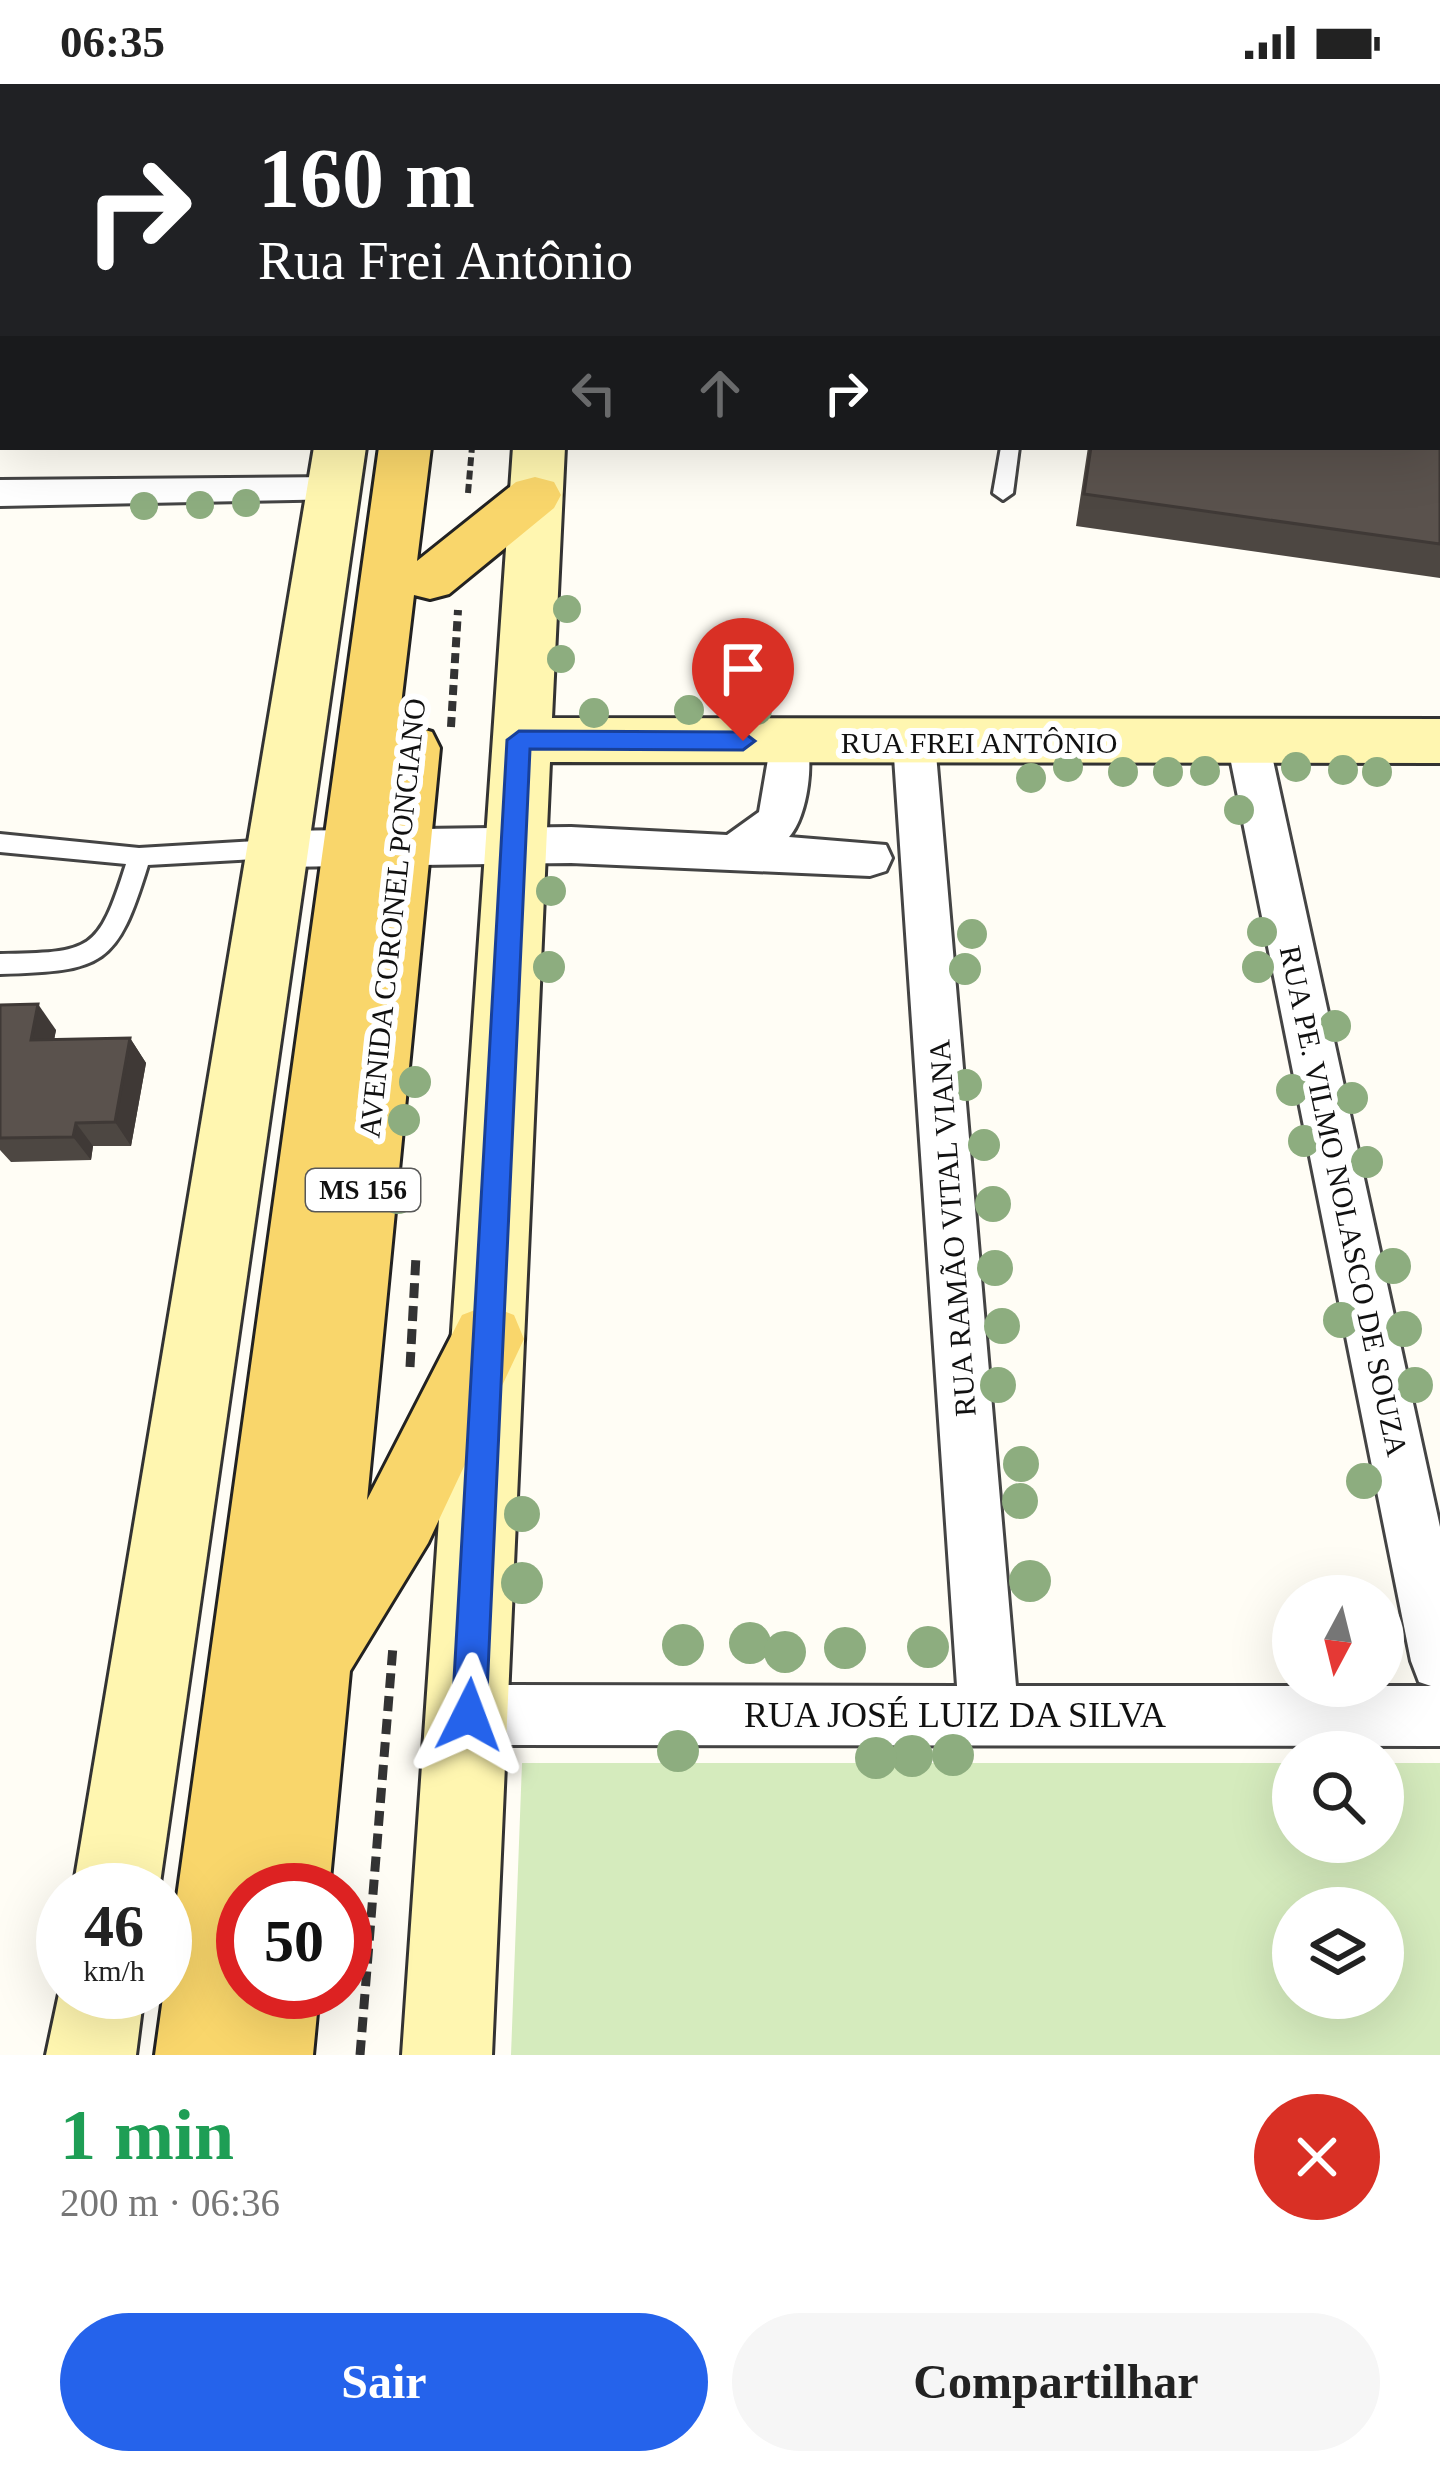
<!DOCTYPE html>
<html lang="pt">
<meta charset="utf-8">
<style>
:root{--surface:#fff;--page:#f6f6f6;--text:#222;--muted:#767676;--accent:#2563eb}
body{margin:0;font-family:"Times New Roman",serif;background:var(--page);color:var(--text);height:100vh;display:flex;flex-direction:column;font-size:45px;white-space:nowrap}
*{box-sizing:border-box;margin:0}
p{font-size:39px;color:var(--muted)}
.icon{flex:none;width:66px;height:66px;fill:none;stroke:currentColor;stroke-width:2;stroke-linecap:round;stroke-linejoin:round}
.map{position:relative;height:1971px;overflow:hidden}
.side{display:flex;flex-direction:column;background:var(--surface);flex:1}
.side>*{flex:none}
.guide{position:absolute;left:0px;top:0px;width:1440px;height:366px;box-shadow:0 12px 48px #0002;background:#202124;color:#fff;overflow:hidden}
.needle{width:78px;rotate:187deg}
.controls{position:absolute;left:1272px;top:1491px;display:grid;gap:24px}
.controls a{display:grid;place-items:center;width:132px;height:132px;border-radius:50%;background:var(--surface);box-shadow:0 12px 48px #0002;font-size:60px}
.speed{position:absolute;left:36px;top:1779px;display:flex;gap:24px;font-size:60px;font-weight:700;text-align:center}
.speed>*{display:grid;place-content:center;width:156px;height:156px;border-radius:50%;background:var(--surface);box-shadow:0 12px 48px #0002;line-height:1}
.speed small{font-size:30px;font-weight:400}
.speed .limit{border:18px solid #d22;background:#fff;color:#111}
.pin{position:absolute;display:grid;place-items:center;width:102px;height:102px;color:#fff;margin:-123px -51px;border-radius:50% 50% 50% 0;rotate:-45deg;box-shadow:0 0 12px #0007}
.pin .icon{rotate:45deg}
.me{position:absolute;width:132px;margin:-66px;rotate:3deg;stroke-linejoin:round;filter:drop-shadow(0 0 9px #0008)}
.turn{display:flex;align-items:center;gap:42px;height:252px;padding:0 60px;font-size:54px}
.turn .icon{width:156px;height:156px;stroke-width:2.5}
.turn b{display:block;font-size:84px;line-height:102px}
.lanes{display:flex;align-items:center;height:114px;padding:0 60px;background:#0003;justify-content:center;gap:60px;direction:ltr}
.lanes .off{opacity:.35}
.round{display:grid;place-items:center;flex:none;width:126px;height:126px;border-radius:63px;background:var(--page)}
.summary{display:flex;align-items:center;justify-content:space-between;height:204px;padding:0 60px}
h1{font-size:72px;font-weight:800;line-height:90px;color:#1e9e55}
.action{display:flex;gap:24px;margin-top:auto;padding:24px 60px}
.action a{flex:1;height:138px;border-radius:72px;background:var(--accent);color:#fff;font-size:48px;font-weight:800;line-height:138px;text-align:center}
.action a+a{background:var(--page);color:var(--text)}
.status{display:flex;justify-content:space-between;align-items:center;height:84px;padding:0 60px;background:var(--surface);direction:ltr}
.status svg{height:33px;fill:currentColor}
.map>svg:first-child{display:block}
</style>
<div class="status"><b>06:35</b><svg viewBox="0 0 49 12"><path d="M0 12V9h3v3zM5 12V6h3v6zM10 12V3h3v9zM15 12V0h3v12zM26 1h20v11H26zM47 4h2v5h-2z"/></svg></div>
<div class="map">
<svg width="1440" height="1971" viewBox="0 0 1440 1971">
<rect width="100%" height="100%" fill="#fffdf5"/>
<path fill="#d5ebbd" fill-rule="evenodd" d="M 522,1679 L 1293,1679 L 1293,1758 L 1383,1758 L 1383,1679 L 1440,1679 L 1440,1971 L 511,1971 ZM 1293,1824 L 1383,1824 L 1383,1914 L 1293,1914 Z"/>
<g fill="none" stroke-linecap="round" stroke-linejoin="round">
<g stroke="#444" stroke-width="6">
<g id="lane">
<polygon points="1001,363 1019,363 1013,409 1003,416 993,409"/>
<path d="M 0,750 L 139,764 L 275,756 L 286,765 L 275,774 L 148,781 C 117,882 104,887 0,890 L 0,870 C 91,868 98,869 126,780 L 0,768 Z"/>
</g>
</g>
<g stroke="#444" stroke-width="6">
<g id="street">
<rect x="0" y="121" width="3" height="20"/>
<polygon points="333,393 346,397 352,406 346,415 0,422 0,396"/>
<path d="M 788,641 L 803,646 C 816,670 808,733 789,753 L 886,761 L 892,774 L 886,787 L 870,792 L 571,779 L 278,783 L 262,777 L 256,765 L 262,753 L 278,747 L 571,743 L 727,751 L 759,728 L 773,646 Z"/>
<polygon points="914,642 929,647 935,658 1016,1602 1431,1602 1419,1598 1411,1577 1227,658 1233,647 1248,642 1263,647 1269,658 1440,1443 1440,1662 469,1661 448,1652 439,1631 448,1610 469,1601 957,1602 893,658 899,647"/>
</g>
</g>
<g stroke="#333" stroke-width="6">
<g id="secondary">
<rect x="542" y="0" width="42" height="3"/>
<polygon points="314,363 366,363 159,1806 73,1806"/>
<polygon points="513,363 565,363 552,634 1440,635 1440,679 550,678 492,1971 402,1971"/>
<polygon points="63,1891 63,1908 144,1908 136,1971 46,1971"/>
</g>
</g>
<g stroke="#222" stroke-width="6">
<g id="primary">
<polygon points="465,0 507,0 508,3 466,3"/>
<polygon points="379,363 431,363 417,477 516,398 535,393 554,398 561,411 554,424 449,510 430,515 414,511 398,646 411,642 432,648 440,664 367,1416 462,1231 488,1221 514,1231 524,1255 428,1459 350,1587 329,1806 243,1806 243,1908 319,1908 313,1971 155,1971"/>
</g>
</g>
<polyline stroke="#333" stroke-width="6" stroke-dasharray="9 4.5" stroke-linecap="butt" points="468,409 472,363"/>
<polyline stroke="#333" stroke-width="8" stroke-dasharray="10 6" stroke-linecap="butt" points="451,643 458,526"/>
<g stroke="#333" stroke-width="9" stroke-dasharray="15 8" stroke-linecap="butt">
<polyline points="410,1283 416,1172"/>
<polyline points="360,1971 393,1562"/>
</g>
<use href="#lane" fill="#fff" fill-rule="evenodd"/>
<use href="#street" fill="#fff" fill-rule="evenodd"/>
<use href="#secondary" fill="#fff6b0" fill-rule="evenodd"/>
<use href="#primary" fill="#f9d66b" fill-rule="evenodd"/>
</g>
<g fill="#8dad7f">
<circle cx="246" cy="419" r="14"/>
<circle cx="200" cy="421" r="14"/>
<circle cx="144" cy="422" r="14"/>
<circle cx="567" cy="525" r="14"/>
<circle cx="561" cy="575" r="14"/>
<circle cx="689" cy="626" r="15"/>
<circle cx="757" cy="626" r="15"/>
<circle cx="594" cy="629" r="15"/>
<circle cx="1068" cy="683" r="15"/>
<circle cx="1296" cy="683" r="15"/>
<circle cx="1343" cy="686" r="15"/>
<circle cx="1205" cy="687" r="15"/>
<circle cx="1123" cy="688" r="15"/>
<circle cx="1168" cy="688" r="15"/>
<circle cx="1377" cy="688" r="15"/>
<circle cx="1031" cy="694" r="15"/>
<circle cx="1239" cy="726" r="15"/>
<circle cx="551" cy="807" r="15"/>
<circle cx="1262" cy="848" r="15"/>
<circle cx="972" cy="850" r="15"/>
<circle cx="549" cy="883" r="16"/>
<circle cx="1258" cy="883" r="16"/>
<circle cx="965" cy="885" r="16"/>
<circle cx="1335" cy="942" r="16"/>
<circle cx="415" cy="998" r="16"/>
<circle cx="966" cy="1001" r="16"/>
<circle cx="1292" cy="1006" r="16"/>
<circle cx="1352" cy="1014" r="16"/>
<circle cx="404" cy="1036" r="16"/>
<circle cx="1304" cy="1057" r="16"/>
<circle cx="984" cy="1061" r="16"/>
<circle cx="1367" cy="1078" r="16"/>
<circle cx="398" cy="1112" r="18"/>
<circle cx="993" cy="1120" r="18"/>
<circle cx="1393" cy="1182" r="18"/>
<circle cx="995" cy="1184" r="18"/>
<circle cx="1341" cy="1236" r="18"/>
<circle cx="1002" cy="1242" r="18"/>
<circle cx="1404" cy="1245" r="18"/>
<circle cx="998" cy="1301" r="18"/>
<circle cx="1415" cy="1301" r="18"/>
<circle cx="1021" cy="1380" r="18"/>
<circle cx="1364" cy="1397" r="18"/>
<circle cx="1020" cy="1417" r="18"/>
<circle cx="522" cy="1430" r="18"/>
<circle cx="1030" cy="1497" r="21"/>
<circle cx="522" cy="1499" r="21"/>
<circle cx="750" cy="1559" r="21"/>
<circle cx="683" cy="1561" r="21"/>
<circle cx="928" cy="1563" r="21"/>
<circle cx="845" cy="1564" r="21"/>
<circle cx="785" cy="1568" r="21"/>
<circle cx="678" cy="1667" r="21"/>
<circle cx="953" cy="1671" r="21"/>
<circle cx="912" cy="1672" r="21"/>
<circle cx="876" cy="1674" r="21"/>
</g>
<g fill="#4d4742">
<polygon points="1440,176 1440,494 1076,442 1088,363 1437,363"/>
<polygon points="0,921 56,946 54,956 130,954 146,979 131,1062 93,1062 91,1076 11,1078 0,1066"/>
</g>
<g fill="#3f3936">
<polygon points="38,920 56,946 49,981 31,956"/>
<polygon points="130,954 146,979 131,1062 115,1038"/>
<polygon points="76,1039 93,1062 91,1076 73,1053"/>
</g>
<g fill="#5a524d" stroke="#3f3936" stroke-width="3">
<polygon points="1437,176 1440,176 1440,460 1084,410 1091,363 1437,363"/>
<polygon points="38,920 31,956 130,954 115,1038 76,1039 73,1053 0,1054 0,921"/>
</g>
<polygon fill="#2563eb" stroke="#184099" stroke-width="3" points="519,647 743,648 755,657 743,666 530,665 486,1631 481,1643 469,1648 457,1643 452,1631 507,656"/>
<g text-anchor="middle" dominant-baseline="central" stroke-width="12" stroke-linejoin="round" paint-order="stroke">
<rect fill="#fff" stroke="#585858" stroke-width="3" x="306" y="1085" width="114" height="42" rx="9"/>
<g font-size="27" font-weight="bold" fill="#111">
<text x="363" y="1106">MS 156</text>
</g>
<g font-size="30" fill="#111" stroke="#fff">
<text x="979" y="658">RUA FREI ANTÔNIO</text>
<text transform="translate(392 834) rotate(-84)">AVENIDA CORONEL PONCIANO</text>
<text transform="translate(1344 1117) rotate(78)">RUA PE. VILMO NOLASCO DE SOUZA</text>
<text transform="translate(952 1144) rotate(-94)">RUA RAMÃO VITAL VIANA</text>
</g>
<g font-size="36" fill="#111" stroke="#fff">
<text x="955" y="1631">RUA JOSÉ LUIZ DA SILVA</text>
</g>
</g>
</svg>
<div class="controls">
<a><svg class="needle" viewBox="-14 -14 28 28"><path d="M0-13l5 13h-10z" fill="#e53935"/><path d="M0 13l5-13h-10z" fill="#767676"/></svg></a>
<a><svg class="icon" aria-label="search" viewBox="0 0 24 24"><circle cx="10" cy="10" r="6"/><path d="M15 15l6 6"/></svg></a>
<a><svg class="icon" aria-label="layers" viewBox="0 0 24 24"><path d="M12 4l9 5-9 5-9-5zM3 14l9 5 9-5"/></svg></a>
</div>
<div class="speed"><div>46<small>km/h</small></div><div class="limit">50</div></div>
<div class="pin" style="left:743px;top:657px;background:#d93025"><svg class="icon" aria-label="arrive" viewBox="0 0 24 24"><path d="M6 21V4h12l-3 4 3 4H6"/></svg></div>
<svg class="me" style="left:469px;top:1631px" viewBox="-20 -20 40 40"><path d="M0-17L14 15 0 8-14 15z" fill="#2563eb" stroke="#fff" stroke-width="4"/></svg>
<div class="guide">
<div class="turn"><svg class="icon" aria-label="right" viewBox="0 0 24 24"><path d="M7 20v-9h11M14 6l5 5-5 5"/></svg><div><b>160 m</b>Rua Frei Antônio</div></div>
<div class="lanes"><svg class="icon off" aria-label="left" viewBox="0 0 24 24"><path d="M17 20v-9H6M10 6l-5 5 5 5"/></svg><svg class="icon off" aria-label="ahead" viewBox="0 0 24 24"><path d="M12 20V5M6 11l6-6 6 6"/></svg><svg class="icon" aria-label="right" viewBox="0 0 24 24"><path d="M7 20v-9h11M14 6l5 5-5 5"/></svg></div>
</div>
</div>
<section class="side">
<div class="summary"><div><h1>1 min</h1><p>200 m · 06:36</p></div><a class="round" style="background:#d93025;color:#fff"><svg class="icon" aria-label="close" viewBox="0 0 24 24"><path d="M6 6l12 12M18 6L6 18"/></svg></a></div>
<div class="action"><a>Sair</a><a>Compartilhar</a></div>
</section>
